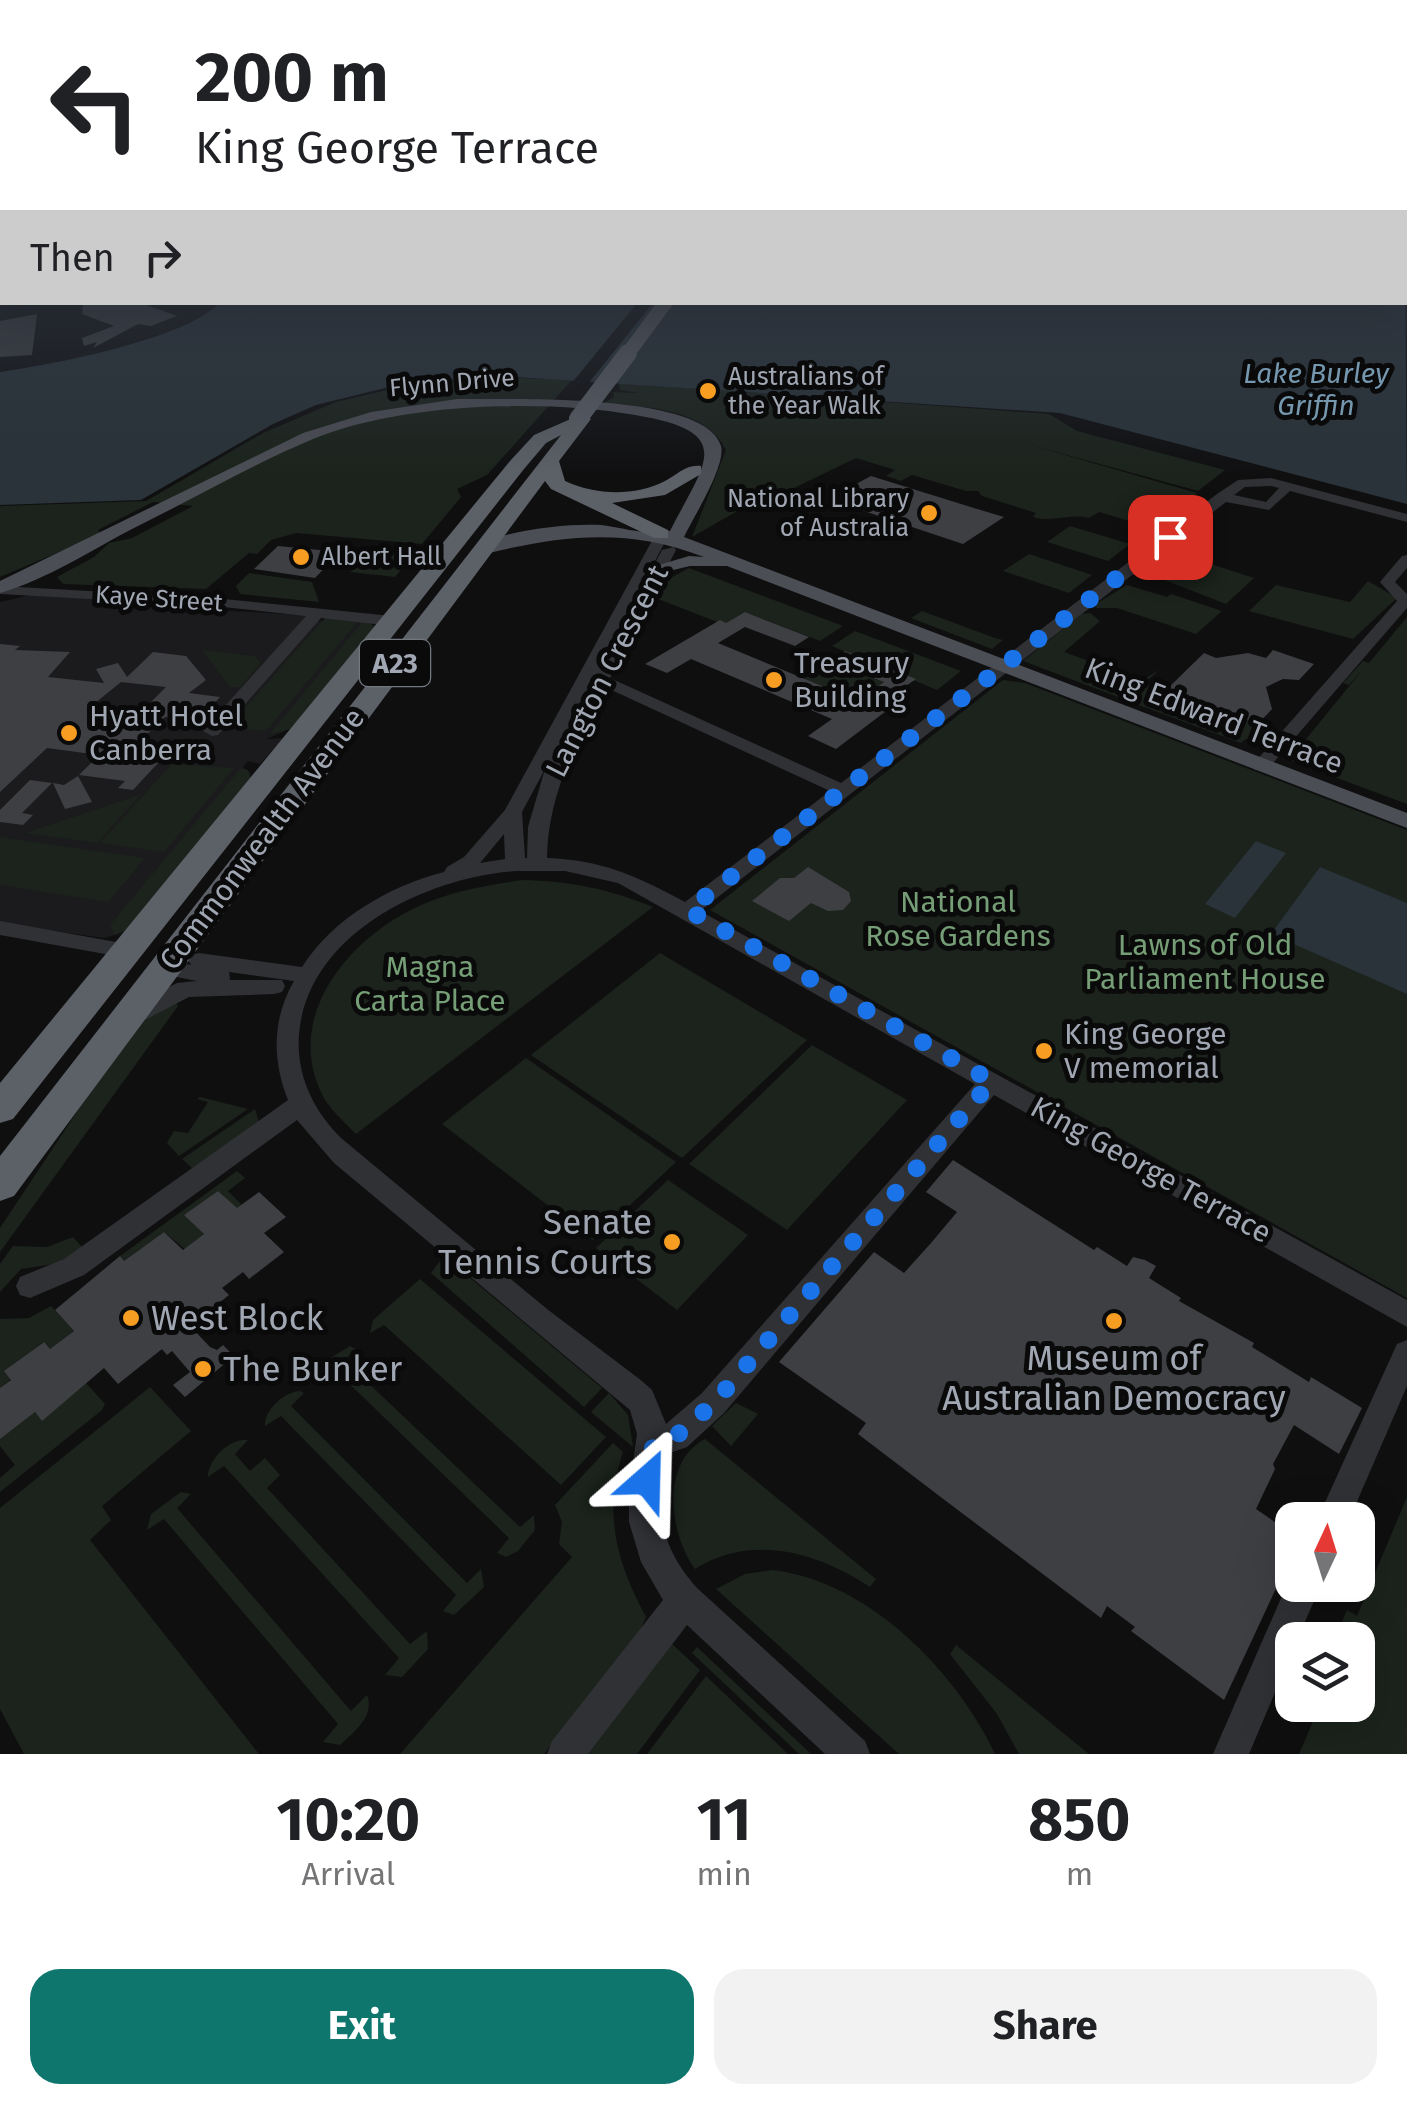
<!DOCTYPE html>
<style>
:root{--surface:#fff;--page:#f2f2f2;--text:#202124;--muted:#757577;--accent:#0f766e}
body{margin:0;font-family:"Fira Sans",sans-serif;background:var(--page);color:var(--text);height:100vh;display:flex;flex-direction:column;font-size:38px;white-space:nowrap}
*{box-sizing:border-box;margin:0}
p{font-size:32px;color:var(--muted)}
.icon{flex:none;width:55px;height:55px;fill:none;stroke:currentColor;stroke-width:2;stroke-linecap:round;stroke-linejoin:round}
.map{position:relative;height:1754px;overflow:hidden}
.sheet{display:flex;flex-direction:column;background:var(--surface);flex:1}
.sheet>*{flex:none}
.hud{position:absolute;left:0px;top:0px;width:1408px;height:305px;box-shadow:0 10px 40px #0002;background:#fff;color:var(--text);overflow:hidden}
.needle{width:65px;rotate:4deg}
.tools{position:absolute;left:1275px;top:1502px;display:grid;gap:20px}
.tools a{display:grid;place-items:center;width:100px;height:100px;border-radius:20px;background:var(--surface);box-shadow:0 10px 40px #0002;font-size:50px}
.pin{position:absolute;display:grid;place-items:center;width:85px;height:85px;color:#fff;margin:-42px;border-radius:20px;box-shadow:0 5px 15px #0006}
.me{position:absolute;width:110px;margin:-55px;rotate:25deg;stroke-linejoin:round;filter:drop-shadow(0 0 8px #0008)}
.turn{display:flex;align-items:center;gap:35px;height:210px;padding:0 30px;font-size:45px}
.turn .icon{width:130px;height:130px;stroke-width:2.5}
.turn b{display:block;font-size:70px;line-height:85px}
.then{display:flex;align-items:center;height:95px;padding:0 30px;background:#0003;gap:20px;font-size:38px}
.eta{display:flex;justify-content:space-evenly;align-items:center;height:170px;text-align:center}
.eta b{font-size:60px;font-weight:700;line-height:70px}
.action{display:flex;gap:20px;margin-top:auto;padding:20px 30px}
.action a{flex:1;height:115px;border-radius:30px;background:var(--accent);color:#fff;font-size:40px;font-weight:700;line-height:115px;text-align:center}
.action a+a{background:var(--page);color:var(--text)}
.map>svg:first-child{display:block}
</style>
<div class="map">
<svg width="1407" height="1754" viewBox="0 0 1407 1754">
<rect width="100%" height="100%" fill="#0f0f10"/>
<polygon fill="#1b1b1d" points="30,595 202,605 202,609 211,610 306,615 307,620 319,621 359,618 374,626 285,731 266,739 284,738 260,764 248,761 243,767 251,774 118,934 104,938 0,923 0,602"/>
<g fill="#1b231c">
<polygon points="493,377 572,380 487,475 457,489 461,497 422,544 296,533 271,540 257,554 249,553 206,589 63,584 57,577 94,557 109,543 132,538 193,506 153,502 98,530 102,534 0,577 0,506 146,501 263,433 336,402 417,383"/>
<path d="M 619,383 L 1049,414 L 1077,431 L 1225,470 L 1198,491 L 1020,442 L 1197,493 L 1152,528 L 1099,512 L 1089,518 C 1068,513 1052,523 1033,517 L 1036,513 L 982,496 L 978,491 L 966,491 L 912,475 L 901,481 L 886,476 L 895,470 L 856,458 L 757,506 L 748,505 L 692,537 L 726,450 C 706,408 645,407 604,403 L 614,397 L 613,392 L 639,393 L 620,390 Z"/>
<polygon points="1070,526 1130,544 1108,561 1047,542"/>
<polygon points="417,550 395,577 350,572 374,556"/>
<polygon points="1167,551 1207,558 1208,563 1254,578 1226,604 1144,572 1156,562 1154,558"/>
<polygon points="1029,554 1092,575 1069,593 1003,571"/>
<polygon points="689,568 843,626 820,641 745,612 726,623 717,622 643,593"/>
<polygon points="249,573 312,582 319,602 240,594 236,586"/>
<polygon points="1368,581 1397,598 1353,639 1249,611 1276,585 1350,602"/>
<polygon points="1127,585 1167,597 1171,594 1222,611 1196,634 1117,608 1097,608 1094,605"/>
<polygon points="922,611 995,638 1003,640 992,649 911,618"/>
<polygon points="1090,613 1100,621 1064,652 1142,680 1159,670 1126,700 1023,661 1082,614"/>
<polygon points="326,617 359,620 266,731 228,727"/>
<polygon points="1407,617 1407,804 1289,760 1364,668 1349,685 1343,683 1363,661 1369,663"/>
<polygon points="364,620 374,626 372,633 291,729 270,734"/>
<polygon points="855,631 961,671 937,690 832,646"/>
<polygon points="202,650 255,656 261,663 240,687 230,687"/>
<polygon points="830,661 884,682 855,704 804,679"/>
<polygon points="1003,680 1025,683 1407,830 1407,1298 710,910"/>
<polygon points="1146,684 1202,704 1199,708 1216,714 1220,710 1273,728 1258,743 1246,739 1241,743 1128,701"/>
<polygon points="172,764 234,768 164,852 100,843"/>
<polygon points="240,769 248,770 251,778 127,930 115,935 110,925"/>
<polygon points="140,795 97,843 25,833"/>
<polygon points="0,837 145,858 108,902 0,885"/>
<path d="M 522,880 C 570,881 609,889 653,907 L 356,1134 C 346,1124 333,1112 325,1100 C 278,1016 354,930 431,901 C 461,889 491,885 522,880 Z"/>
<polygon points="660,953 807,1040 682,1158 531,1055"/>
<polygon points="175,1001 178,1006 0,1252 0,1228 114,1056 153,1010"/>
<polygon points="812,1045 907,1100 787,1230 689,1164"/>
<polygon points="526,1058 676,1162 593,1240 442,1124"/>
<polygon points="200,1097 248,1109 179,1156 167,1143 174,1131 188,1133 208,1102 197,1099"/>
<polygon points="255,1109 259,1123 198,1166 192,1168 182,1159"/>
<polygon points="237,1171 245,1178 228,1191 242,1205 237,1209 218,1191 185,1215 204,1234 185,1249 164,1232 124,1261 120,1256"/>
<polygon points="668,1180 748,1235 677,1310 596,1248"/>
<polygon points="73,1237 84,1249 54,1264 21,1269 0,1292 0,1264 13,1246 47,1247"/>
<polygon points="439,1262 451,1262 602,1388 584,1407 431,1273"/>
<polygon points="420,1279 606,1437 561,1485 384,1325 370,1333 373,1320"/>
<polygon points="51,1306 74,1331 50,1349 43,1342 5,1371 11,1379 0,1388 0,1319 29,1318"/>
<polygon points="350,1346 356,1349 344,1360 520,1527 534,1515 535,1530 518,1551 506,1557 497,1553 509,1538 334,1369 320,1380 324,1362"/>
<polygon points="86,1383 105,1404 102,1410 0,1492 0,1478 15,1465 0,1446 0,1425 7,1433 35,1412 42,1420"/>
<polygon points="150,1387 191,1431 102,1506 111,1520 90,1540 259,1754 24,1754 0,1709 0,1508"/>
<path d="M 300,1391 L 304,1393 L 291,1406 L 467,1583 L 481,1569 L 484,1587 L 454,1615 L 443,1611 L 456,1595 L 281,1416 L 265,1426 C 264,1410 284,1392 300,1391 Z"/>
<polygon points="609,1393 628,1415 633,1447 591,1412"/>
<polygon points="736,1403 758,1414 731,1446 712,1426"/>
<path d="M 705,1439 L 876,1579 L 870,1587 C 817,1552 752,1533 695,1569 C 670,1535 659,1463 705,1439 Z"/>
<path d="M 248,1440 L 235,1454 L 250,1471 L 265,1458 L 280,1475 L 267,1488 L 410,1644 L 427,1631 L 428,1649 L 402,1677 L 385,1675 L 399,1658 L 224,1466 L 208,1477 C 208,1459 230,1438 248,1440 Z"/>
<path d="M 613,1443 L 623,1452 C 603,1514 616,1561 646,1617 L 638,1635 L 544,1754 L 400,1754 L 572,1557 L 559,1544 L 562,1522 L 555,1505 Z"/>
<path d="M 181,1492 L 191,1494 L 177,1508 L 351,1711 L 367,1695 C 375,1716 355,1731 340,1745 L 323,1742 L 338,1724 L 164,1519 L 147,1530 L 151,1514 Z"/>
<polygon points="1407,1497 1407,1754 1299,1754 1320,1705 1358,1705 1358,1640 1337,1634 1347,1610 1357,1616"/>
<path d="M 772,1570 C 868,1581 955,1670 995,1754 L 899,1754 L 716,1589 L 745,1574 Z"/>
<polygon points="672,1644 700,1670 637,1754 586,1754"/>
<polygon points="956,1645 1089,1754 1019,1754 997,1714 950,1654"/>
<polygon points="697,1647 811,1754 799,1754 692,1653"/>
<polygon points="706,1676 788,1754 789,1754 647,1754"/>
</g>
<g fill="#293339">
<path d="M 1405,269 L 1407,504 L 1060,413 L 502,376 L 405,383 L 316,405 L 273,424 L 141,500 L 0,505 L 0,372 C 50,365 187,339 219,303 L 1405,302 Z"/>
<polygon points="1256,841 1286,853 1235,918 1205,904"/>
<polygon points="1320,867 1407,903 1407,994 1271,934"/>
</g>
<polygon fill="#0f0f10" points="637,303 653,303 587,385 571,384"/>
<g fill="#3e3f43" fill-rule="evenodd">
<polygon points="83,302 138,302 177,316 151,326 138,324 93,348 97,342 84,346 82,338 114,326 82,314"/>
<polygon points="37,314 32,355 0,357 0,321"/>
<polygon points="871,476 974,508 1004,517 963,544 828,499"/>
<polygon points="278,546 340,552 315,578 254,569"/>
<polygon points="745,612 809,637 795,646 745,627 718,643 858,701 884,682 830,661 845,651 916,679 897,692 906,696 836,749 808,736 832,719 691,659 667,673 645,664 720,620 726,623"/>
<path d="M 0,644 L 20,646 L 15,650 L 70,652 L 48,677 L 104,683 L 96,669 L 118,663 L 127,677 L 153,652 L 186,656 L 206,680 L 189,693 L 220,697 L 198,721 L 165,717 L 142,739 L 128,759 L 158,763 L 133,790 L 118,788 L 125,781 L 79,775 L 99,755 L 47,748 L 0,792 ZM 121,682 L 166,687 L 139,714 L 89,708 Z"/>
<polygon points="1273,650 1314,664 1299,680 1283,679 1266,687 1272,709 1258,724 1220,710 1216,714 1165,691 1204,653 1216,658 1248,653 1266,658"/>
<polygon points="78,776 92,802 65,809 53,783 64,785"/>
<polygon points="30,780 52,783 22,813 33,815 23,825 0,822 0,810"/>
<polygon points="808,867 849,892 851,901 843,910 828,911 811,903 789,921 752,901 780,878 794,878"/>
<polygon points="953,1160 1094,1250 1097,1247 1127,1266 1133,1257 1145,1260 1156,1266 1149,1278 1181,1298 1179,1301 1254,1343 1252,1347 1309,1382 1311,1377 1362,1408 1339,1454 1294,1425 1273,1464 1275,1469 1256,1509 1292,1534 1292,1554 1224,1700 1131,1631 1135,1627 1107,1606 1101,1618 942,1498 858,1434 866,1423 779,1362 874,1252 904,1273 931,1243 957,1212 926,1192"/>
<polygon points="218,1191 237,1208 259,1192 286,1217 264,1233 284,1252 249,1279 243,1272 222,1288 229,1295 190,1326 210,1347 217,1350 223,1345 234,1356 185,1397 173,1385 190,1372 172,1351 167,1355 162,1349 118,1384 104,1368 42,1421 35,1412 0,1439 0,1388 11,1380 4,1371 44,1342 50,1349 74,1331 55,1310 120,1256 124,1261 164,1232 183,1250 204,1234 184,1215"/>
</g>
<g fill="none" stroke-linecap="round" stroke-linejoin="round">
<g fill="#303135" fill-rule="evenodd">
<path d="M 1271,478 L 1407,514 L 1407,522 L 1290,491 L 1269,510 L 1226,502 L 700,911 L 1407,1300 L 1407,1327 L 994,1095 L 724,1413 L 687,1447 L 667,1454 C 658,1512 657,1542 697,1588 L 865,1741 L 870,1754 L 825,1754 L 687,1625 L 588,1754 L 547,1754 L 552,1741 L 663,1600 L 641,1562 L 629,1522 L 629,1492 L 637,1434 L 630,1410 L 334,1163 L 297,1120 L 84,1275 L 30,1298 L 20,1295 L 16,1286 L 20,1277 L 64,1259 L 288,1100 C 272,1060 272,1019 294,981 L 229,972 L 230,980 L 282,980 L 285,986 L 282,992 L 274,994 L 189,997 L 145,1020 L 129,1020 L 126,1014 L 129,1008 L 177,983 L 197,981 L 156,973 L 153,968 L 156,963 L 164,960 L 191,965 L 188,960 L 191,955 L 199,953 L 302,967 C 333,918 390,886 444,872 L 447,867 L 464,857 L 505,810 L 654,537 L 666,540 L 597,671 L 662,550 L 674,547 L 676,550 L 610,678 L 841,783 L 1217,494 L 1238,480 ZM 1271,486 L 1279,488 L 1266,502 L 1234,495 L 1245,487 ZM 605,687 L 830,791 L 685,902 C 637,876 602,860 547,858 C 548,794 576,743 605,687 ZM 545,769 L 528,827 L 527,858 L 525,858 L 522,812 ZM 504,834 L 505,859 L 480,863 ZM 517,871 L 565,871 L 618,883 L 975,1084 L 702,1393 L 666,1424 L 652,1390 L 642,1381 L 547,1309 L 341,1138 C 313,1110 296,1075 299,1034 C 308,933 427,877 517,871 Z"/>
<polygon points="1407,555 1407,568 1395,582 1407,594 1407,608 1267,770 1255,770 1252,766 1255,762 1397,601 1380,582 1402,556"/>
<polygon points="0,586 214,598 392,616 400,621 392,626 321,618 218,735 212,736 203,731 206,727 306,616 214,606 0,594"/>
<polygon points="0,921 127,944 135,946 138,951 135,956 127,958 0,935"/>
<polygon points="1407,1340 1407,1386 1349,1520 1317,1520 1397,1344"/>
<polygon points="1292,1573 1292,1585 1321,1585 1297,1640 1292,1640 1292,1652 1249,1754 1213,1754"/>
</g>
<path fill="#4c4e55" fill-rule="evenodd" d="M 457,399 C 504,400 706,391 721,446 C 726,466 694,516 684,537 L 1407,813 L 1407,828 L 727,566 L 690,566 L 652,575 L 652,567 L 689,556 L 704,557 C 627,527 560,535 481,555 L 472,550 C 497,530 569,523 601,525 C 621,527 644,536 661,529 L 670,531 C 705,462 738,432 635,415 C 541,399 402,403 313,439 C 253,464 195,498 136,527 C 95,548 44,581 0,593 L 0,581 L 303,433 L 371,412 Z"/>
<path fill="#5c6067" fill-rule="evenodd" d="M 582,414 L 591,419 L 559,461 L 565,481 C 595,495 634,497 665,481 C 678,474 686,464 701,466 L 701,474 L 665,495 L 612,503 L 668,530 L 668,538 L 654,538 L 551,489 L 545,481 L 14,1196 L 0,1201 L 0,1156 L 561,435 L 546,443 L 524,469 L 13,1119 L 0,1123 L 0,1083 L 510,461 L 534,435 Z"/>
<polyline stroke="#5c6067" stroke-width="14" points="626,356 666,302"/>
<polyline stroke="#5c6067" stroke-width="18" points="578,419 628,353"/>
</g>
<linearGradient id="sky" x2="0" y2="1"><stop stop-color="#080809"/><stop offset="0.49" stop-color="#313742"/><stop offset="1" stop-color="#313742" stop-opacity="0"/></linearGradient>
<rect width="1407" height="477" fill="url(#sky)"/>
<g fill="none" stroke-linecap="round" stroke-linejoin="round">
<polyline stroke="#1a73e8" stroke-width="18" stroke-dasharray="0 32.4" points="647,1480 654,1443 676,1436 714,1403 992,1081 688,910 1170,537"/>
</g>
<g fill="#f69d22" stroke="#0a0a0b" stroke-width="4">
<circle cx="708" cy="391" r="10"/>
<circle cx="929" cy="513" r="10"/>
<circle cx="301" cy="557" r="10"/>
<circle cx="774" cy="680" r="10"/>
<circle cx="69" cy="733" r="10"/>
<circle cx="1044" cy="1051" r="10"/>
<circle cx="672" cy="1242" r="10"/>
<circle cx="131" cy="1318" r="10"/>
<circle cx="1114" cy="1321" r="10"/>
<circle cx="203" cy="1369" r="10"/>
</g>
<g text-anchor="middle" dominant-baseline="central" stroke-width="10" stroke-linejoin="round" paint-order="stroke">
<g font-size="25" fill="#a0a7b2" stroke="#0a0a0b" text-anchor="start">
<text x="728" y="377">Australians of<tspan x="728" dy="29">the Year Walk</tspan></text>
<text x="909" y="499" text-anchor="end">National Library<tspan x="909" dy="29">of Australia</tspan></text>
<text x="321" y="557">Albert Hall</text>
</g>
<g font-size="25" fill="#a0a7b2" stroke="#0a0a0b">
<text transform="translate(452 383) rotate(-5)">Flynn Drive</text>
<text transform="translate(159 599) rotate(4)">Kaye Street</text>
</g>
<g font-size="28" font-style="italic" fill="#7598af" stroke="#0a0a0b">
<text x="1316" y="373">Lake Burley<tspan x="1316" dy="32">Griffin</tspan></text>
</g>
<rect fill="#0a0a0b" stroke="#737880" stroke-width="2.5" x="360" y="640" width="70" height="46" rx="8"/>
<g font-size="28" font-weight="bold" fill="#a0a7b2">
<text x="395" y="663">A23</text>
</g>
<g font-size="30" fill="#a0a7b2" stroke="#0a0a0b" text-anchor="start">
<text x="794" y="663">Treasury<tspan x="794" dy="34">Building</tspan></text>
<text x="89" y="716">Hyatt Hotel<tspan x="89" dy="34">Canberra</tspan></text>
<text x="1064" y="1034">King George<tspan x="1064" dy="34">V memorial</tspan></text>
</g>
<g font-size="30" fill="#a0a7b2" stroke="#0a0a0b">
<text transform="translate(607 671) rotate(-63)">Langton Crescent</text>
<text transform="translate(1214 716) rotate(21)">King Edward Terrace</text>
<text transform="translate(262 839) rotate(-53)">Commonwealth Avenue</text>
<text transform="translate(1151 1170) rotate(29)">King George Terrace</text>
</g>
<g font-size="30" fill="#769e76" stroke="#0a0a0b">
<text x="958" y="902">National<tspan x="958" dy="34">Rose Gardens</tspan></text>
<text x="1205" y="945">Lawns of Old<tspan x="1205" dy="34">Parliament House</tspan></text>
<text x="430" y="967">Magna<tspan x="430" dy="34">Carta Place</tspan></text>
</g>
<g font-size="35" fill="#a0a7b2" stroke="#0a0a0b" text-anchor="start">
<text x="652" y="1222" text-anchor="end">Senate<tspan x="652" dy="40">Tennis Courts</tspan></text>
<text x="151" y="1318">West Block</text>
<text x="1114" y="1358" text-anchor="middle">Museum of<tspan x="1114" dy="40">Australian Democracy</tspan></text>
<text x="223" y="1369">The Bunker</text>
</g>
</g>
</svg>
<div class="tools">
<a><svg class="needle" viewBox="-14 -14 28 28"><path d="M0-13l5 13h-10z" fill="#e53935"/><path d="M0 13l5-13h-10z" fill="#757577"/></svg></a>
<a><svg class="icon" aria-label="layers" viewBox="0 0 24 24"><path d="M12 4l9 5-9 5-9-5zM3 14l9 5 9-5"/></svg></a>
</div>
<div class="pin" style="left:1170px;top:537px;background:#d93025"><svg class="icon" aria-label="arrive" viewBox="0 0 24 24"><path d="M6 21V4h12l-3 4 3 4H6"/></svg></div>
<svg class="me" style="left:647px;top:1480px" viewBox="-20 -20 40 40"><path d="M0-17L14 15 0 8-14 15z" fill="#1a73e8" stroke="#fff" stroke-width="4"/></svg>
<div class="hud">
<div class="turn"><svg class="icon" aria-label="left" viewBox="0 0 24 24"><path d="M17 20v-9H6M10 6l-5 5 5 5"/></svg><div><b>200 m</b>King George Terrace</div></div>
<div class="then">Then<svg class="icon" aria-label="right" viewBox="0 0 24 24"><path d="M7 20v-9h11M14 6l5 5-5 5"/></svg></div>
</div>
</div>
<section class="sheet">
<div class="eta">
<div><b>10:20</b><p>Arrival</p></div>
<div><b>11</b><p>min</p></div>
<div><b>850</b><p>m</p></div>
</div>
<div class="action"><a>Exit</a><a>Share</a></div>
</section>
